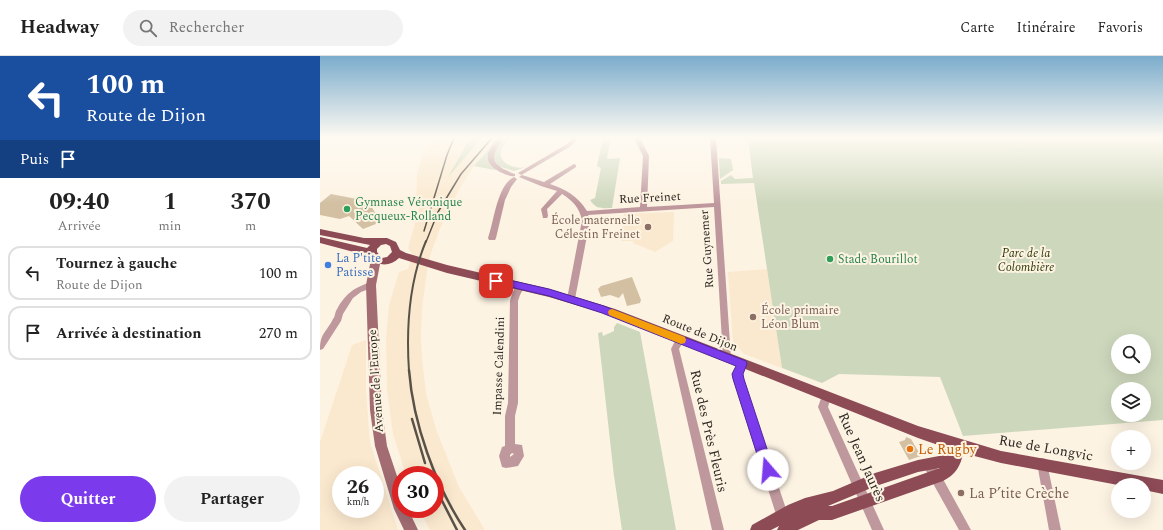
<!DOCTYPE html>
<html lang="fr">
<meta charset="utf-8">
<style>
:root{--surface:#fff;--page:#f2f2f2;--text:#222;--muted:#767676;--line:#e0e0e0;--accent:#7c3aed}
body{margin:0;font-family:Spectral,serif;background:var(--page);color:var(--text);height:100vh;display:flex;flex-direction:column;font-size:15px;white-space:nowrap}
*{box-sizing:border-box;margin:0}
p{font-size:13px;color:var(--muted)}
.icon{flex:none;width:22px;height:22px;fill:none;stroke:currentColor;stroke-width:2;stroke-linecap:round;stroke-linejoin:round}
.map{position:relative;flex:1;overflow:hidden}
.sheet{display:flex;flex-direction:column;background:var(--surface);width:320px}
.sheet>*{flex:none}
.guide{background:#1a4fa0;color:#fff;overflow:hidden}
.controls{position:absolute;left:791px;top:278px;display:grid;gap:8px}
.controls a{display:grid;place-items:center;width:40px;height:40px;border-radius:50%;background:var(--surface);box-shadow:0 4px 16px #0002;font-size:20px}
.speed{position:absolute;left:12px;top:410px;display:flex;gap:8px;font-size:20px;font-weight:700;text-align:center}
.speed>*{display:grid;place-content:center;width:52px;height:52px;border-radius:50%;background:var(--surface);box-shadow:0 4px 16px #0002;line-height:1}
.speed small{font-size:10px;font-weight:400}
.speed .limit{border:6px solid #d22;background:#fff;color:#111}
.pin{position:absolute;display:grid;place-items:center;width:34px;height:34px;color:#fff;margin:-17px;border-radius:8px;box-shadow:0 2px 6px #0006}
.me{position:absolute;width:44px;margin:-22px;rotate:342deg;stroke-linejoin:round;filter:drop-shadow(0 0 3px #0008)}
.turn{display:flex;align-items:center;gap:14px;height:84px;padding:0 20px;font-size:18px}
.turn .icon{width:52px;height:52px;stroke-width:2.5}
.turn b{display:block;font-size:28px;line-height:34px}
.then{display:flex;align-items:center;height:38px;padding:0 20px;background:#0003;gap:8px;font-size:15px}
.eta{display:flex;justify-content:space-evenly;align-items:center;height:68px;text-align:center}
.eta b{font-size:24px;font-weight:700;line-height:28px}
.action{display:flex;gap:8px;margin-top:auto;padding:8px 20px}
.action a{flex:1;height:46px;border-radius:24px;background:var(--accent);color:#fff;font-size:16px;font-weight:700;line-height:46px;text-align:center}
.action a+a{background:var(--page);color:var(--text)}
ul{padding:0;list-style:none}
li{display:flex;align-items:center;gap:12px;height:54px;margin:0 8px 6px;padding:0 12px;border:2px solid var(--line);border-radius:12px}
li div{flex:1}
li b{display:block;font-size:15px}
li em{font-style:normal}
header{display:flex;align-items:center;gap:24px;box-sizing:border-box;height:56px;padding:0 20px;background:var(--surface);border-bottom:1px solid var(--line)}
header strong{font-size:19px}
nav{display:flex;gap:22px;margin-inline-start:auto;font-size:14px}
.search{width:280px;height:36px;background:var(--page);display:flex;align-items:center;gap:10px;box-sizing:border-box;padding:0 14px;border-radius:22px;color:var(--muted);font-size:15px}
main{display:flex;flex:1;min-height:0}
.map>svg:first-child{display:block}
</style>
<header>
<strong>Headway</strong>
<div class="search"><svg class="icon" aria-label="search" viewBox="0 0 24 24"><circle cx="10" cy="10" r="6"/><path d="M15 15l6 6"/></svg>Rechercher</div>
<nav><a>Carte</a><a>Itinéraire</a><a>Favoris</a></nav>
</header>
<main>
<section class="sheet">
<div class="guide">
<div class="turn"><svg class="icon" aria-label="left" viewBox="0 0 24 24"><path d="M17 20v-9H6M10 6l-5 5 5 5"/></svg><div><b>100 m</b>Route de Dijon</div></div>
<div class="then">Puis<svg class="icon" aria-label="arrive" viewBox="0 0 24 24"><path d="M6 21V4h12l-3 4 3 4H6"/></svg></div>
</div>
<div class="eta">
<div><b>09:40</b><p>Arrivée</p></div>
<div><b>1</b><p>min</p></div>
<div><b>370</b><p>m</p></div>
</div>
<ul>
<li><svg class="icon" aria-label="left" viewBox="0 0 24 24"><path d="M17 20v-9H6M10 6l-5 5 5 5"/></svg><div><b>Tournez à gauche</b><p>Route de Dijon</p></div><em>100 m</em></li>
<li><svg class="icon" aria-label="arrive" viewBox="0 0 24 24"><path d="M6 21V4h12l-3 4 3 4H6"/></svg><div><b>Arrivée à destination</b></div><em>270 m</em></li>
</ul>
<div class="action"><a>Quitter</a><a>Partager</a></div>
</section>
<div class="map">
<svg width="843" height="474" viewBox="0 0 843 474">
<rect width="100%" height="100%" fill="#fdf3e3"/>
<g fill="#fbe9cf" fill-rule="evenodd">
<polygon points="123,82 149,82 130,118 162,82 179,82 154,110 141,130 128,154 119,175 110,200 107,216 102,252 101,279 102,302 106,337 116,373 139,431 165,474 110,474 99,453 115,453 115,419 86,419 73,378 67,335 66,282 69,249 79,216 88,213 92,198 88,192 100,149 96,148 97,119 104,95 111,84 122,84"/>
<polygon points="354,156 353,185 335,196 313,187 313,185 301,185 304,158"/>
<polygon points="447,213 462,312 424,298 413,286 408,216"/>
<path d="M 46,284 L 46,335 L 50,386 L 78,474 L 0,474 L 0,386 L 32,289 ZM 21,419 L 55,419 L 55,453 L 21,453 Z"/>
</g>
<g fill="#cdd7bc" fill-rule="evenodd">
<polygon points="149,82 162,82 128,121 147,87"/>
<path d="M 179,82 L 191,82 C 188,85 183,90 181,94 C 177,108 197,114 206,111 L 194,115 L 181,111 L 175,114 L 154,110 Z"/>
<path d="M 283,82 L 291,82 L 287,103 L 300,102 L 292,152 C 281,152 277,154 270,144 L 275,142 L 281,112 L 277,110 Z"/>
<path d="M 428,82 L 843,82 L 843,364 L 643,380 L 620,321 L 519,318 L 502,327 L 462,312 L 434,127 L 401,128 L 401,125 L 411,119 L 415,123 L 433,122 ZM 798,285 L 824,285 L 824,311 L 798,311 ZM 798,333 L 824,333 L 824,359 L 798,359 Z"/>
<polygon points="399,102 411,103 413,114 400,123"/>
<polygon points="297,267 320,276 356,474 302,474 294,420 278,277 282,276 283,280 294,275 294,271"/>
</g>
<g fill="#d3c0a3">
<polygon points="11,138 42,144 46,142 61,166 43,173 29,160 20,163 0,159 0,147"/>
<polygon points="312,221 321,244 320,247 307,250 303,237 299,242 290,239 281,241 278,233 281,230"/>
<polygon points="586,381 591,383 601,400 589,404 579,386 585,384"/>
</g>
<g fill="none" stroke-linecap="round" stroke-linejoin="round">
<g fill="#bf989d" fill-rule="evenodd">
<path d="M 178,82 L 184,82 C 168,103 171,109 195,118 L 195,120 C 190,121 185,118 180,116 C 161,106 167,94 178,82 Z"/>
<polygon points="253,82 259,82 251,90 203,118 201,119 198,117 247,88"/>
<path d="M 314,82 L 320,82 L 329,100 L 327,151 L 394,147 L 390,82 L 396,82 L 411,302 L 410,305 L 407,306 L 404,305 L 403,302 L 394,151 L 268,159 L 270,164 L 255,243 L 254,245 L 248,245 L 247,243 L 262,164 C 259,151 253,145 242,138 L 227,153 L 228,160 L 227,162 L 223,162 L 221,153 L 237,135 L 221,130 L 199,121 L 202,119 L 224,126 L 254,108 L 256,109 L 256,111 L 230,128 C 245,133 258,140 267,155 L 320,151 L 323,100 Z"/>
<path d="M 194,121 L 197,123 L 191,131 L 185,144 L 176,182 L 175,184 L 169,184 L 168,182 C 174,166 177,129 194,121 Z"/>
<path d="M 51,226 L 54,227 L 55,229 L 54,231 L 41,236 L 33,242 L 23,258 L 21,265 L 3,293 L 0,294 C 0,277 6,277 13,263 C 15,261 15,257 16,255 C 25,238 33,232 51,226 Z"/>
<path d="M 201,227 L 204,228 L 205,230 L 200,239 L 198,245 L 198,347 L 195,360 L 195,388 L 202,389 L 204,400 L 198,410 L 186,412 L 182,411 L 179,400 L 182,391 L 185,390 L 185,360 L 188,347 L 190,245 C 192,239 194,229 201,227 ZM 192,397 L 194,398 L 190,401 L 190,399 Z"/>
<polygon points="360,280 363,281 364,284 359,293 404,474 392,474 351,293 357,281"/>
<path d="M 422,304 L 425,305 L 426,308 L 423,318 L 423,323 L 473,474 L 461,474 L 413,323 C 413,317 416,311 419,305 Z"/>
<polygon points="506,336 509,337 511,340 508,351 564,474 552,474 498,351 503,337"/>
<polygon points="722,402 726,403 727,407 741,474 729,474 717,407 718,403"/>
<polygon points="609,404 613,405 651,474 639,474 605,413 604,409 605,405"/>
</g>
<polygon fill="#a36c73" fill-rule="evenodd" points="56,200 61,203 56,229 62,354 67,390 81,432 81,453 88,453 98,474 84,474 74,453 55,390 50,354 46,229 51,203"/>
<path fill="#8d4b56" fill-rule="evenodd" d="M 0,173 L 44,182 L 67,182 L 76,186 L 80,194 L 86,197 L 127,209 L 229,233 L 295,253 L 598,370 L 681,395 L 843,424 L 843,438 L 824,434 L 824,429 L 798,429 L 681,407 L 643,397 C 641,410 635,419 623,425 L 512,464 L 499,464 L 478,474 L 457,474 L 459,470 L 451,474 L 430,474 L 432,469 L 468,449 L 485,442 L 513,435 L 555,417 L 598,404 L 619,400 L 621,390 L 598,382 L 293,260 L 229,241 L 127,217 L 79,202 C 73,208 65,210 57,207 L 49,200 L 0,187 L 0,181 L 47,192 L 50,189 L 0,179 ZM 66,188 L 70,190 L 72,196 L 67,201 L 62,202 L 57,196 L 57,193 L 61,189 ZM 620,412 L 512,450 L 508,450 L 556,430 L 598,416 Z"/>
<g stroke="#585249" stroke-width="1.5">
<polyline points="104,175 127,99 134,82"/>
<polyline points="106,186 118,156 141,118 172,82"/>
</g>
<path stroke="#585249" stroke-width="2" d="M 89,315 C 86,271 89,226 106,185"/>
<g stroke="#585249" stroke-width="2.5">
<path d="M 89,314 C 93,367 115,429 145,474"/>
<polyline points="92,363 105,407"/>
<polyline points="115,431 137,474"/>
</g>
</g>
<linearGradient id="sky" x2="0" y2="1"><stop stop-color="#7baccc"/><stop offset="0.55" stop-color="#fefaf2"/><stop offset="1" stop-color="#fefaf2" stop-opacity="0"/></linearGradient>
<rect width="843" height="148" fill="url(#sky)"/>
<polygon fill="#7c3aed" stroke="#51269a" points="176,221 229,233 284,250 426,305 427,308 423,318 424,323 454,414 452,419 448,420 444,419 442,414 413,323 412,318 416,310 282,257 229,240 173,227 171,225"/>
<polygon fill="#f59e0b" points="292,253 365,281 366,284 365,287 361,288 289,259 288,256 289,254"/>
<g fill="#2e9e5b" stroke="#fdf3e3" stroke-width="1.5">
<circle cx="27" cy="153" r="4"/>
<circle cx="510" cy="203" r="4"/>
</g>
<g fill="#8d6e63" stroke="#fdf3e3" stroke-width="1.5">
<circle cx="328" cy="171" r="4"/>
<circle cx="433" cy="261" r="4"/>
<circle cx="641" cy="437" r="4"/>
</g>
<circle fill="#3f7fe0" stroke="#fdf3e3" stroke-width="1.5" cx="8" cy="209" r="4"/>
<circle fill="#e8710a" stroke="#fdf3e3" stroke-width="1.5" cx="590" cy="393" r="4"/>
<g text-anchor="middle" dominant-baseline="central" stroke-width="4" stroke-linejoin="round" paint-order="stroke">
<g font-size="12" fill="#2d2821" stroke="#fdf3e3">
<text transform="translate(330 142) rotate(-3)">Rue Freinet</text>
<text transform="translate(387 193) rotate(-94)">Rue Guynemer</text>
<text transform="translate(380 277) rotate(22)">Route de Dijon</text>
<text transform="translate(179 310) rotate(-88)">Impasse Calendini</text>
<text transform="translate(56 325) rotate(-94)">Avenue de l'Europe</text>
</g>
<g font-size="12" fill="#27864d" stroke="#fdf3e3" text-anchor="start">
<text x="35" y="146">Gymnase Véronique<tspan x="35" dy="14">Pecqueux-Rolland</tspan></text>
<text x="518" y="203">Stade Bourillot</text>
</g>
<g font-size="12" fill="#785e54" stroke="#fdf3e3" text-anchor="end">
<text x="320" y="164">École maternelle<tspan x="320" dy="14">Célestin Freinet</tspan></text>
<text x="441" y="254" text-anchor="start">École primaire<tspan x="441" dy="14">Léon Blum</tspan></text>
</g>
<g font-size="12" font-style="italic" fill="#2c3906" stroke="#fdf3e3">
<text x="706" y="197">Parc de la<tspan x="706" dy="14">Colombière</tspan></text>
</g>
<g font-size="12" fill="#366cbe" stroke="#fdf3e3" text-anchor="start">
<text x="16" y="202">La P'tite<tspan x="16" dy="14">Patisse</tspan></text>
</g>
<g font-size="14" fill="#2d2821" stroke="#fdf3e3">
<text transform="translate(389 375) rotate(77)">Rue des Près Fleuris</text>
<text transform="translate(726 392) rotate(10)">Rue de Longvic</text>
<text transform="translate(542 401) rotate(66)">Rue Jean Jaurès</text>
</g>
<g font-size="14" fill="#c56008" stroke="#fdf3e3" text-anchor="start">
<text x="598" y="393">Le Rugby</text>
</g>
<g font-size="14" fill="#785e54" stroke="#fdf3e3" text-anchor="start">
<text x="649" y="437">La P’tite Crèche</text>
</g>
</g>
</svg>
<div class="controls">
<a><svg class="icon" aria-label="search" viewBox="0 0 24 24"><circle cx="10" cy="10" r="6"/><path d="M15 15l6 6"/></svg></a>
<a><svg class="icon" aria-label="layers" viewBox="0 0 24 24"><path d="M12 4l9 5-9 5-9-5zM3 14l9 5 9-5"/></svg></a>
<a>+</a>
<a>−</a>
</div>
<div class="speed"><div>26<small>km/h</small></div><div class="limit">30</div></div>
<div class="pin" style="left:176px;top:225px;background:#d93025"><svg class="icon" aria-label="arrive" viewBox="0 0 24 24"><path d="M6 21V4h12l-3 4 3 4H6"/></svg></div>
<svg class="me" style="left:448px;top:414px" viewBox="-20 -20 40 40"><circle r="19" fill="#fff"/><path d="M0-13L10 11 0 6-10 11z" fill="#7c3aed"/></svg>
</div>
</main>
